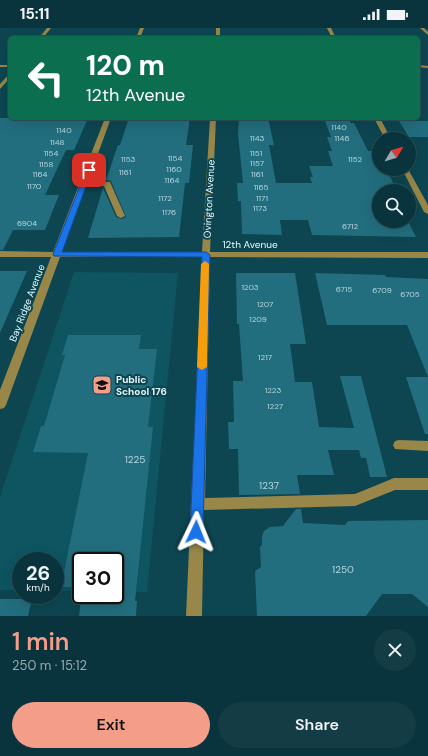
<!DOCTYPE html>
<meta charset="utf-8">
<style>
:root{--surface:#0a343d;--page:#133c44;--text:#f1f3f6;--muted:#99aab0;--line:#2a4f57;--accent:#f49e89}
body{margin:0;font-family:"DM Sans",sans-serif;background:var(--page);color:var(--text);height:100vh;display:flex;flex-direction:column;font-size:15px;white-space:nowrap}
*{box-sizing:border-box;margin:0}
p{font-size:13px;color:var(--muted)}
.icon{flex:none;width:22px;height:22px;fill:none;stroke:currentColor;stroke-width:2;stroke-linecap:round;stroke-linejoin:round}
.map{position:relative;height:588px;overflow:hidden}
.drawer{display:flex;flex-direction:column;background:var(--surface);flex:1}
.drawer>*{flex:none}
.banner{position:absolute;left:8px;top:8px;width:412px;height:84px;border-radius:6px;box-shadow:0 4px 16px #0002,0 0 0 1px var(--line);background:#0b6e4f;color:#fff;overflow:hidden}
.needle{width:26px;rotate:52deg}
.tools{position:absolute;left:372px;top:104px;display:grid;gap:8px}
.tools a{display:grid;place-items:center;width:44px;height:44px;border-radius:50%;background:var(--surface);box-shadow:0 4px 16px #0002,0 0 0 1px var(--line);font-size:20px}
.speed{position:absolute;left:12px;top:524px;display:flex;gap:8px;font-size:20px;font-weight:700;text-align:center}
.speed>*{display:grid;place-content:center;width:52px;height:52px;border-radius:50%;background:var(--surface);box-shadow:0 4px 16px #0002,0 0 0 1px var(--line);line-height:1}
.speed small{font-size:10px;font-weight:400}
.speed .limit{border:2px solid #111;border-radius:6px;background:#fff;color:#111}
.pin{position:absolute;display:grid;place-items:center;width:34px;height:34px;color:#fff;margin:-17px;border-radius:8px;box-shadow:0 2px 6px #0006}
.me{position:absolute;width:44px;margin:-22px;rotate:2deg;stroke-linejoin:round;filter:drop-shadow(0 0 3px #0008)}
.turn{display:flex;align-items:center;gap:14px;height:84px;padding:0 12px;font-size:18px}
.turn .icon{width:52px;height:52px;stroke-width:2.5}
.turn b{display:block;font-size:28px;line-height:34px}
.round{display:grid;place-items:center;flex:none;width:42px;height:42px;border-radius:21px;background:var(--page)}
.summary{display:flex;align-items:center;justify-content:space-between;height:68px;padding:0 12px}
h1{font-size:24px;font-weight:600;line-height:30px;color:var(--accent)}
.action{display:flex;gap:8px;margin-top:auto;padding:8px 12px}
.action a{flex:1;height:46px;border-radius:24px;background:var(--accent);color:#111;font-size:16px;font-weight:600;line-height:46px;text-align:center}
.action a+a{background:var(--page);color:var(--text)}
.status{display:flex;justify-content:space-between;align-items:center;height:28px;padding:0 20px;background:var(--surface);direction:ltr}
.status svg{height:11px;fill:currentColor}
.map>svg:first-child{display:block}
</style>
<div class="status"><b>15:11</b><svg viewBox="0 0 49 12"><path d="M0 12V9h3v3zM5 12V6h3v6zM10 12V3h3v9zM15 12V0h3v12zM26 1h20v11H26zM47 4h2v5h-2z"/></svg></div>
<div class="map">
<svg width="428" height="588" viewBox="0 0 428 588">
<rect width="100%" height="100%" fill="#0d4651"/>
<polygon fill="#0e5461" points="74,244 178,245 147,564 115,564 115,533 81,533 81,563 55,563 55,533 21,533 21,562 0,562 0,469"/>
<g fill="#226e7e">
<polygon points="0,90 88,90 74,122 66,122 45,167 59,167 45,202 13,202 3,222 0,222"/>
<polygon points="129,90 190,90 186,117 193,117 189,155 185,155 179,209 88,210 103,160 116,189 122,191 126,189 111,153 106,152 118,117 120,117"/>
<polygon points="239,90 268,90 274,117 269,117 276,155 312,155 310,149 313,149 309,138 333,138 328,123 332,123 327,109 331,109 325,93 350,93 350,95 354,95 368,123 379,123 379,144 388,144 397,163 379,163 379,193 408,193 416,209 312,207 308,192 280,192 282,207 242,206 241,173 238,173 237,155 243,155 238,106"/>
<polygon points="399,93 428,93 428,109 409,109"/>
<polygon points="0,243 27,243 0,305"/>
<polygon points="236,245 295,245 306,316 290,316 295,354 312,354 319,399 354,400 340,348 361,348 387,449 370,449 366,430 361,430 359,422 328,422 334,447 297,447 300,466 239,467 238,421 229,421 228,394 234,394 233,353 243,353 239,296 237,296"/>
<polygon points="315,245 385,247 386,249 428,251 428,349 407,297 327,297"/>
<polygon points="68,307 141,307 139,321 157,321 148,399 153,399 135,573 137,573 136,588 79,588 81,572 115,572 115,533 81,533 81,559 61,559 88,425 33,424 41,398 44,398 65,327 62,327"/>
<polygon points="406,349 428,349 428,406 425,406"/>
<polygon points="296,481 301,481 303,495 345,497 348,493 428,492 428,579 412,566 382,566 366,588 257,588 255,543 261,539 260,519 262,517 262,508 264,503 270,499 283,498"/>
<polygon points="0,571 32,571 28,588 0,588"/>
</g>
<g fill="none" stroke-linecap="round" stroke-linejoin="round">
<g fill="#988749" fill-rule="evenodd">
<polygon points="47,0 51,0 43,10 39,10"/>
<polygon points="140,0 144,0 140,10 136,10"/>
<rect x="216" y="0" width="4" height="10"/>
<polygon points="327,0 331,0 336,10 332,10"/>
<polygon points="420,0 424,0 428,4 428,7"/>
<rect x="0" y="37" width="10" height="2"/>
<polygon points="418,37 428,38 428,40 418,39"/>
<polygon points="10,45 10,50 0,61 0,56"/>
<polygon points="105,90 111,90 88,153 110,154 125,188 121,190 117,188 104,158 86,157 62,224 202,224 210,90 216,90 210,224 428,224 428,230 210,229 205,470 355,466 394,450 428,450 428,462 395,462 355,478 204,482 202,588 186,588 202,229 60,229 6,377 4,380 0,381 0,362 51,229 0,229 0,223 53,224"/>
<polygon points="374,90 380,90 391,111 385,111"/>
<polygon points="402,141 408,141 428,177 428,186 424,184"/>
<polygon points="399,412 428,413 428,423 395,421 393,417 395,413"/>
</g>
</g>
<polygon fill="#1a73e8" stroke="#114b97" points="87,140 92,142 62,224 206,224 210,227 203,504 201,508 196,510 192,508 190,504 202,229 54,228 53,226"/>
<polygon fill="#f59e0b" points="205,233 209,236 207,339 202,342 197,339 201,236"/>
<defs>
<g id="school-square" transform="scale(1)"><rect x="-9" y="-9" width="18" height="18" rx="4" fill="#f49e89" stroke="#0d4651"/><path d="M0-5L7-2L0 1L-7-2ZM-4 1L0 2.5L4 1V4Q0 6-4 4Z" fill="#111"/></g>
</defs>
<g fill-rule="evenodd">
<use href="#school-square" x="102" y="357"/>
</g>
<g text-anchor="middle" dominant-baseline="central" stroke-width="4" stroke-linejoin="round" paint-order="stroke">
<g font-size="8" fill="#b4d6de">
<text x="339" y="99">1140</text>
<text x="64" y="102">1140</text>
<text x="257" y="110">1143</text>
<text x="342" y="110">1146</text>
<text x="57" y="114">1148</text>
<text x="51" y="125">1154</text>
<text x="256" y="125">1151</text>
<text x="175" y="130">1154</text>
<text x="128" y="131">1153</text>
<text x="355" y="131">1152</text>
<text x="257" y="135">1157</text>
<text x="46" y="136">1158</text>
<text x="174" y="141">1160</text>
<text x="125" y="144">1161</text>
<text x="40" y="146">1164</text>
<text x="257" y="146">1161</text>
<text x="172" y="152">1164</text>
<text x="34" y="158">1170</text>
<text x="261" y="159">1165</text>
<text x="165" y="170">1172</text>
<text x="262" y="170">1171</text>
<text x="260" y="180">1173</text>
<text x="169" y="184">1176</text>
<text x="27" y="195">6904</text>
<text x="350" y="198">6712</text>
<text x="250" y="259">1203</text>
<text x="344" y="261">6715</text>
<text x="382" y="262">6709</text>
<text x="410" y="266">6705</text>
<text x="265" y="276">1207</text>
<text x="258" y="291">1209</text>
<text x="265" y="329">1217</text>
<text x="273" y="362">1223</text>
<text x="275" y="378">1227</text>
</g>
<g font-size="10" fill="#e5f9fe" stroke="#0d4651">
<text transform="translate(209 171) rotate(-87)">Ovington Avenue</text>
<text x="250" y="216">12th Avenue</text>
<text transform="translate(27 275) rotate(-69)">Bay Ridge Avenue</text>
</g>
<g font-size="10" font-weight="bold" fill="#e5f9fe" stroke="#0d4651" text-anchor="start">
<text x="116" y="351">Public<tspan x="116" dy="12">School 176</tspan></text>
</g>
<g font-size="10" fill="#b4d6de">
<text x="135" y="431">1225</text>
<text x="269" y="457">1237</text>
<text x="343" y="541">1250</text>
</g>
</g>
</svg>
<div class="tools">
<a><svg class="needle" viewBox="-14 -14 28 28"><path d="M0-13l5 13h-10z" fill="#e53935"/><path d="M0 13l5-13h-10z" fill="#99aab0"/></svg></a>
<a><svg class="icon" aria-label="search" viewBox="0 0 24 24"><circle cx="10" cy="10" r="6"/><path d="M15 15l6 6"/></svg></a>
</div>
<div class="speed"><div>26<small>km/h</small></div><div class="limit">30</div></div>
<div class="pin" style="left:89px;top:142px;background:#d93025"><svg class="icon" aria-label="arrive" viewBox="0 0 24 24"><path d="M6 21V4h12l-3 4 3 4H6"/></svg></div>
<svg class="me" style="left:196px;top:504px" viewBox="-20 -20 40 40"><path d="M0-17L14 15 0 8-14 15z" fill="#1a73e8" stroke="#fff" stroke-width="4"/></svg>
<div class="banner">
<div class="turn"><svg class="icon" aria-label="left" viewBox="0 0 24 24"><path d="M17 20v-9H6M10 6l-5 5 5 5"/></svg><div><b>120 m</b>12th Avenue</div></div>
</div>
</div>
<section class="drawer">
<div class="summary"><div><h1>1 min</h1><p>250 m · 15:12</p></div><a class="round"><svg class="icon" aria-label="close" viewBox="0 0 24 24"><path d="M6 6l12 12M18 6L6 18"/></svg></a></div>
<div class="action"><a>Exit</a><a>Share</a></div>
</section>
